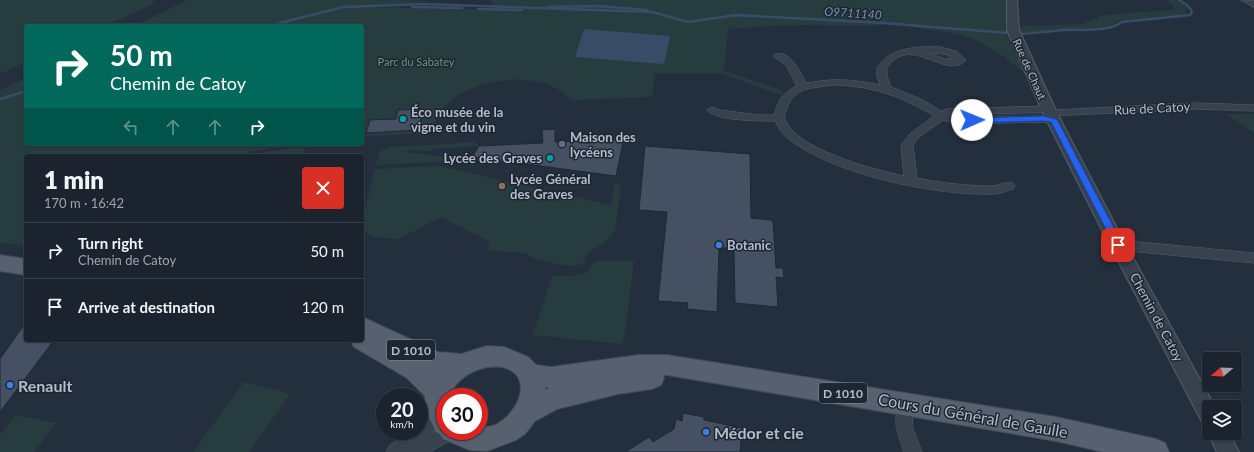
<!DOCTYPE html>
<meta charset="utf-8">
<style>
:root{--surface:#1b232e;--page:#282f3a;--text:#f1f3f6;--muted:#a0a4aa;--line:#39404a}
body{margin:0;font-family:Lato,sans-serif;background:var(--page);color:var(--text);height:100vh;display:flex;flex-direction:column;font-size:15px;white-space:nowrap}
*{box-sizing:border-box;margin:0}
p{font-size:13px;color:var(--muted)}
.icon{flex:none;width:22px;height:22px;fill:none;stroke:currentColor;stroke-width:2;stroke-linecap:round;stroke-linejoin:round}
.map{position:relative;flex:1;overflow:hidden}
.panel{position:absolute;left:24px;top:154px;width:340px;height:188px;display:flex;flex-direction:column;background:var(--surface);border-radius:4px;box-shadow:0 1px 3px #0004,0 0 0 1px var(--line)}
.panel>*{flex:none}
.hud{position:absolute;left:24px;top:24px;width:340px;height:122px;border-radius:4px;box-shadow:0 1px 3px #0004,0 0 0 1px var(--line);background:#00695c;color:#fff;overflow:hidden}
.needle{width:26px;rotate:251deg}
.controls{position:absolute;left:1202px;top:352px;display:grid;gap:8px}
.controls a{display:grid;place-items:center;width:40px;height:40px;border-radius:4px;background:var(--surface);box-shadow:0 1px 3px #0004,0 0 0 1px var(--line);font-size:20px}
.speed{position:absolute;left:376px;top:388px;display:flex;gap:8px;font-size:20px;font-weight:700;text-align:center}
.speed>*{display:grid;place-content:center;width:52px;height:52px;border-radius:50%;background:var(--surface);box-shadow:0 1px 3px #0004,0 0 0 1px var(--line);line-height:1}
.speed small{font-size:10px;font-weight:400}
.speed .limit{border:6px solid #d22;background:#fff;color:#111}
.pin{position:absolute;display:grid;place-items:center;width:34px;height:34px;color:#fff;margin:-17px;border-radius:8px;box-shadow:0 2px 6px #0006}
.me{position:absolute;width:44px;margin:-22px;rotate:89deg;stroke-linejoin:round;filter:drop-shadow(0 0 3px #0008)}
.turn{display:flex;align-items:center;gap:14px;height:84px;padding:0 20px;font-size:18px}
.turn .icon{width:52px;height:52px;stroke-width:2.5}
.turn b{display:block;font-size:28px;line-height:34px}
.lanes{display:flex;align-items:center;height:38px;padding:0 20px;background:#0003;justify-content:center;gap:20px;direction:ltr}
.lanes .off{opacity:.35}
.round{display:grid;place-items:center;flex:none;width:42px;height:42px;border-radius:4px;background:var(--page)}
.headline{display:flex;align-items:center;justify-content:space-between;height:68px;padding:0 20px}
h1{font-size:24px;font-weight:800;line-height:30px}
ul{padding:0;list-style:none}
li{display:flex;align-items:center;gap:12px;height:56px;padding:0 20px;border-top:1px solid var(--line)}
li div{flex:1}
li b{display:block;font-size:15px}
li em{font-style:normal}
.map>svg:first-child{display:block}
</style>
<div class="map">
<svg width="1254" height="452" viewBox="0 0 1254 452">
<rect width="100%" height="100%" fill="#242f3e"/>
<g fill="#263c3f">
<polygon points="0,0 155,0 151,5 105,26 26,26 26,62 0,74"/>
<path d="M 187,0 L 408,0 L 434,1 L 373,7 L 498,10 L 491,0 L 1008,0 L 1005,27 L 1006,34 L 1030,84 L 1025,74 L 999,53 L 974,39 L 957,34 L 890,24 L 866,26 L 782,25 L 728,29 L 724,70 L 783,91 L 781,95 L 720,73 L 655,73 L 652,97 L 572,100 C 565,93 557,88 547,84 C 515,74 462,81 441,111 C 437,117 435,123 433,130 L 428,133 L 362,137 L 362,26 L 134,26 Z"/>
<polygon points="1165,0 1177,0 1185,5 1187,15 1119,21 1107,28 1020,33 1021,26 1083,24 1103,15 1174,10 1173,5"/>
<polygon points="26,78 26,144 289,144 231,156 26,156 26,245 0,243 0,91"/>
<polygon points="1034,112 1039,113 1039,115 961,118 956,116"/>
<polygon points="1226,114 1254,114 1254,133"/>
<polygon points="475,142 475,144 478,144 478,146 431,149 430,151 407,150 406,152 471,160 376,165 380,151 390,147"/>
<polygon points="306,146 302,156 265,156 266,152"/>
<polygon points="439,166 611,205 615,182 618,183 621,186 615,231 605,242 585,255 585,261 580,265 569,266 536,260 525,253 486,250 490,242 441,217 399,239 373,237 365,231 362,231 362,222 375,169"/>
<path d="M 595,261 L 634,261 L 624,338 L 622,344 L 533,335 L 552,277 C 562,274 578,278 587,272 C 590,270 592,264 595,261 Z"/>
<polygon points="244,382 290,394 249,452 193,452"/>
<polygon points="15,415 56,423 34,452 0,452 0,435"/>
</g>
<polygon fill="#394c67" points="584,29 670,36 664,64 575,57"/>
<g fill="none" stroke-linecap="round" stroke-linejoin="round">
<g stroke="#394c67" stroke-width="2.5">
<polyline points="412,7 462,8"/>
<polyline points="548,7 598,6 647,10"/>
<polyline points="478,9 522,10"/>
<polyline points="268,26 343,7 425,4 652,12 688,22 736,15 883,23 1008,33"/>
<path d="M 1021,34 C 1035,33 1050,31 1065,30 C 1083,29 1106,33 1122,22 L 1190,15 L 1192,11 L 1187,5 L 1179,0"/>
<polyline points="0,99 26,91"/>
</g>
</g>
<g fill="#455162" stroke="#1f2835">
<polygon points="423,109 419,130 366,133 370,120 396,119 398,110"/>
<polygon points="555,129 555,142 619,139 618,141 623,142 616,176 472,157 479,146 543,143 542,130"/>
<polygon points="645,146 750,154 751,218 771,220 773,222 776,268 783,268 784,278 776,277 778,307 735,303 734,248 719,248 717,312 687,309 688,303 658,301 667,212 639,210"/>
<polygon points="26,322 26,340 54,340 0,412 0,359"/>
<polygon points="683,413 704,417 704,420 742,428 740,452 625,452 649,437 653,442 674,429 676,419 682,421"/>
</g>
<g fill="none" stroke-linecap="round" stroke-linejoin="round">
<g stroke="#565f6c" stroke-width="1">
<g id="minor">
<polygon points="1241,0 1254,1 1254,7"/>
<path d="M 940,47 L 956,51 L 966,60 C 947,82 910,32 887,68 L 887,76 L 891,87 L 923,100 L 941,111 L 947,109 L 1048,106 L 1052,107 L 1053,110 L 1196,103 L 1254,105 L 1254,111 L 1196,109 L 1050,116 L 1046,115 L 1045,112 L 951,115 L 959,118 L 1043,116 L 1058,119 L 1060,121 L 1054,124 L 1043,122 L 958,124 L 943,120 L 919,137 L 913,145 L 917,178 C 941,183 967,186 992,186 C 999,186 1006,181 1013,183 L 1015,186 L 1013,189 C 1007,191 999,194 993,194 C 936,196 829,174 785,136 C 781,133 778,126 775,121 C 761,121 715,121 707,110 L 712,107 L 720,110 L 759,115 L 774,115 C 779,99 782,93 797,86 L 786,65 L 773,56 L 775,54 C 791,50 800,72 806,83 C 837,78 850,79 880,85 L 877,76 L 877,68 C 890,47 918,46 940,47 ZM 930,53 L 945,54 L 955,59 L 945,59 ZM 831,85 C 870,85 901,96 934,116 L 911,133 L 901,145 L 904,176 C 874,170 814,153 793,131 C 789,128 787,122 784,118 C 792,87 802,90 831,85 Z"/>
<polygon points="1118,240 1254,253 1254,263 1118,250 1113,248 1111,245 1113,242"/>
<polygon points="439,406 445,408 445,418 430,434 445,426 445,431 460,431 458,436 430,452 386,452 389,446 408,431 419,431 419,423 433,408"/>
<path d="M 904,408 L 910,411 L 912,416 L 913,429 L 922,452 L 904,452 C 900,439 892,424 898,411 Z"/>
</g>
</g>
<g stroke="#565f6c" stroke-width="2">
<g id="tertiary">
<polygon points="1007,0 1017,0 1019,30 1057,113 1120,234 1215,407 1209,407 1209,424 1202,422 1104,234 1043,113 1007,30"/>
<polygon points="1209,430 1209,433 1229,433 1239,452 1217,452 1208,433"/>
</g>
</g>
<g stroke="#414a57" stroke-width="2">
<g id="primary">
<polygon points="0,255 26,259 26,275 0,271"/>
<path d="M 362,317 L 438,352 L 461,354 L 487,346 L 504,347 L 528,357 L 536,365 L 551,367 L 639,355 L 667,355 L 1056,417 L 1156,439 L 1165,443 L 1169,452 L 1103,452 L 1056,441 L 667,375 L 663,375 L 664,378 L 661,385 L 652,389 L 618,394 L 557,409 L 535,421 L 525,434 L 516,440 L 487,451 L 470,450 L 443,439 L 440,434 L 436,432 L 425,409 L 425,396 L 407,378 L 354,347 L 350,340 L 362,340 ZM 487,367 C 492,367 497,366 502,367 C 535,375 519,412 497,424 C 492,427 485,427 479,427 L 479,431 L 445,431 L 445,397 L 450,397 C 454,380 471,371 487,367 ZM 545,387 L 550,388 L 545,390 Z"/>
</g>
</g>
<use href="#minor" fill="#38414e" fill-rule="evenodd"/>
<use href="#tertiary" fill="#38414e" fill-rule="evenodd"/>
<use href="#primary" fill="#56606e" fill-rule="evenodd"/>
</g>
<polygon fill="#2563eb" stroke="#184099" points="1043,116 1056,119 1058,121 1123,245 1122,248 1118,249 1114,245 1051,122 1043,121 972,123 968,120 972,118"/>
<g fill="#0f9aa8" stroke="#1d2633" stroke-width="1.5">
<circle cx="403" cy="119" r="4"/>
<circle cx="550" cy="158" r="4"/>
</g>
<circle fill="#5c6f8a" stroke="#1d2633" stroke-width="1.5" cx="562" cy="144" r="4"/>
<circle fill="#8d6e63" stroke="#1d2633" stroke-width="1.5" cx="502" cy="186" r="4"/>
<g fill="#3f7fe0" stroke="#1d2633" stroke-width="1.5">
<circle cx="719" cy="245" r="4"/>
<circle cx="10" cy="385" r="4"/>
<circle cx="706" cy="432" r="4"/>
</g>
<g text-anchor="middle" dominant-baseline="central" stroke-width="3" stroke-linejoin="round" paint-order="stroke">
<g font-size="11" fill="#6b9a76" stroke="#1d2633">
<text x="416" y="61">Parc du Sabatey</text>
</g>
<g font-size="11" fill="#b4bcc9" stroke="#1d2633">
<text transform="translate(1030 69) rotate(66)">Rue de Chaut</text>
</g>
<g font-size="12" font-style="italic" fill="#7c92b1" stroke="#1d2633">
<text transform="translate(853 13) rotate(4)">O9711140</text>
</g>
<g fill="#1d2633" stroke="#878f9c" stroke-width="1">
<rect x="387" y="340" width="48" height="20" rx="3"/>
<rect x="819" y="383" width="48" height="20" rx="3"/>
</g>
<g font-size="12" font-weight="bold" fill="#b4bcc9">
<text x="411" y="350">D 1010</text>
<text x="843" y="393">D 1010</text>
</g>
<g font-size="13" fill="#b4bcc9" stroke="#1d2633">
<text transform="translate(1152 108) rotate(-3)">Rue de Catoy</text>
<text transform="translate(1157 317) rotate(62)">Chemin de Catoy</text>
</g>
<g font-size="13" font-weight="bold" fill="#b4bcc9" stroke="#1d2633" text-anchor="start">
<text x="411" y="112">Éco musée de la<tspan x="411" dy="15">vigne et du vin</tspan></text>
<text x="570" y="137">Maison des<tspan x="570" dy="15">lycéens</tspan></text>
<text x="542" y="158" text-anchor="end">Lycée des Graves</text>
<text x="510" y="179">Lycée Général<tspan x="510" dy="15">des Graves</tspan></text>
<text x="727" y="245">Botanic</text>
</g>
<g font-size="16" font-weight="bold" fill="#b4bcc9" stroke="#1d2633" text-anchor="start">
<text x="18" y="385">Renault</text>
<text x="714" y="432">Médor et cie</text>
</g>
<g font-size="16" fill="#b4bcc9" stroke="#1d2633">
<text transform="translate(973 415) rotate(10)">Cours du Général de Gaulle</text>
</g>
</g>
</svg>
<div class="controls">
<a><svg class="needle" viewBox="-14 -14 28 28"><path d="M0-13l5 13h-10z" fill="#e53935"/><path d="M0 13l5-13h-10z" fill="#a0a4aa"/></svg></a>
<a><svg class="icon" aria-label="layers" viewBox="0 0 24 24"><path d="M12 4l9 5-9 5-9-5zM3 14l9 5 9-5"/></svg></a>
</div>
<div class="speed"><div>20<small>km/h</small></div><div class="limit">30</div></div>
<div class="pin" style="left:1118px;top:245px;background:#d93025"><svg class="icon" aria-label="arrive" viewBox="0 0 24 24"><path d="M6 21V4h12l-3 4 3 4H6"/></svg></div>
<svg class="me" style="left:972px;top:120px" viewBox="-20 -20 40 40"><circle r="19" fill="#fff"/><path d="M0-13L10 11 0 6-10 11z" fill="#2563eb"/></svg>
<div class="hud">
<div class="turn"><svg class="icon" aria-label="right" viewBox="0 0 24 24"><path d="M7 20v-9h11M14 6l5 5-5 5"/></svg><div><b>50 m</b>Chemin de Catoy</div></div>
<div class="lanes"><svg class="icon off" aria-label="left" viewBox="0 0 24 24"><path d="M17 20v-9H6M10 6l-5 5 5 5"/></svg><svg class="icon off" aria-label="ahead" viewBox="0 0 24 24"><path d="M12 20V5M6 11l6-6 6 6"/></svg><svg class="icon off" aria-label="ahead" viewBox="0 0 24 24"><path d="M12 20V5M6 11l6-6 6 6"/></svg><svg class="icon" aria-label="right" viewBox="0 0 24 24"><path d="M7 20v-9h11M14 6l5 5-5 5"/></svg></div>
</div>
<section class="panel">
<div class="headline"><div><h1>1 min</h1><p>170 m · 16:42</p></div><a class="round" style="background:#d93025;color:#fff"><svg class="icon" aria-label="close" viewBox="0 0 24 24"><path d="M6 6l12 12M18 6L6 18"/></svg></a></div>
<ul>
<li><svg class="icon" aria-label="right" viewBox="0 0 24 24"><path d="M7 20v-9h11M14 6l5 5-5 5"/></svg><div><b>Turn right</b><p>Chemin de Catoy</p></div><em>50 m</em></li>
<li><svg class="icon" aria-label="arrive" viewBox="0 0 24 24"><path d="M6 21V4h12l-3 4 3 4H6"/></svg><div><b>Arrive at destination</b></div><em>120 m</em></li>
</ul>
</section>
</div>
